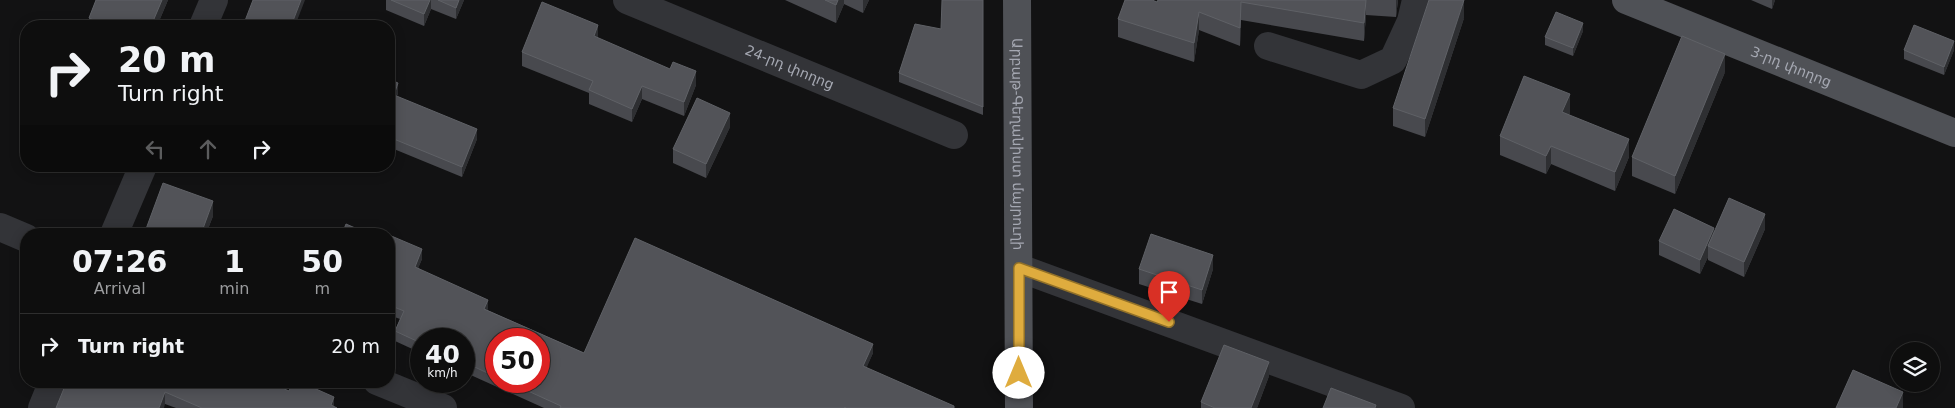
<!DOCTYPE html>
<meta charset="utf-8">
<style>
:root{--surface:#0e0e0e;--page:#1c1c1c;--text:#f1f3f6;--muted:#9b9c9e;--line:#2e2e2e}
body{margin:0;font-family:"DejaVu Sans","Noto Sans Armenian",sans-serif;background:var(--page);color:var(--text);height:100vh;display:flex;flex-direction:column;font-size:19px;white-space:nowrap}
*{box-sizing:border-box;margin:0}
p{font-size:16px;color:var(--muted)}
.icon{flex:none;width:28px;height:28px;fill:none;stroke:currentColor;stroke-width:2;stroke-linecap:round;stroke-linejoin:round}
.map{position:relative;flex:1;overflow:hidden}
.side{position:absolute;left:20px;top:228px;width:375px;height:160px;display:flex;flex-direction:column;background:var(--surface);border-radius:20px;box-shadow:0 2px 12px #0003,0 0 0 1px var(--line)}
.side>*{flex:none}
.top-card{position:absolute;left:20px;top:20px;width:375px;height:152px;border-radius:20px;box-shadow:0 2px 12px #0003,0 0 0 1px var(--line);background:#0e0e0e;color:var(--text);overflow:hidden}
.tools{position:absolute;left:1890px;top:342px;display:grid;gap:10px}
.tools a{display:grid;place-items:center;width:50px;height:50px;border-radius:50%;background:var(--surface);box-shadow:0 2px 12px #0003,0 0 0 1px var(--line);font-size:25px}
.speed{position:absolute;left:410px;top:328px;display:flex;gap:10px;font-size:25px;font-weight:700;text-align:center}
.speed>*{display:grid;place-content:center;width:65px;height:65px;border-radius:50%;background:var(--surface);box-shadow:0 2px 12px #0003,0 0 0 1px var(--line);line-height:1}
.speed small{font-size:12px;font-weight:400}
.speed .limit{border:8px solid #d22;background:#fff;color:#111}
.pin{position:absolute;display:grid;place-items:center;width:42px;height:42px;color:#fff;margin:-51px -21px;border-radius:50% 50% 50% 0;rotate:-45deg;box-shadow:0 0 5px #0007}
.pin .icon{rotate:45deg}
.me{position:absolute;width:55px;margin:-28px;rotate:0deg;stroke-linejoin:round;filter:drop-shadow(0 0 4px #0008)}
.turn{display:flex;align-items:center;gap:18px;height:105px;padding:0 15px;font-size:22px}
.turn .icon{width:65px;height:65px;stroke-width:2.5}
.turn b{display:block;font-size:35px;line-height:42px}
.lanes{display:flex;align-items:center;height:48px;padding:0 15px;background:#0003;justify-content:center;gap:25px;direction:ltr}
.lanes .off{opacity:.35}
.eta{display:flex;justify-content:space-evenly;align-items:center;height:85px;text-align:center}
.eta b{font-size:30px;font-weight:800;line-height:35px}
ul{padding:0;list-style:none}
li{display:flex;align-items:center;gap:15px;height:65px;padding:0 15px;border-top:1px solid var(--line)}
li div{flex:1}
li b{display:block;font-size:19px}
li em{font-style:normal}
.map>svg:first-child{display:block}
</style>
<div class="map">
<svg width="1955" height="408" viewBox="0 0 1955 408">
<rect width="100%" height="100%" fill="#121213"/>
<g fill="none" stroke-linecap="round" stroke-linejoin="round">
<g stroke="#333438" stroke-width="28">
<path id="s1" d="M 627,0 L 954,135"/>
<polyline points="203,26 214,0"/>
<polyline points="1268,46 1361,75 1393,60 1411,21 1416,0"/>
<polyline points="0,227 26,238"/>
<polyline points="114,234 143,166"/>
<polyline points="1019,268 1401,408"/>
<polyline points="377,381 443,408"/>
<polyline points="42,408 53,381"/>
</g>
<g stroke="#4f5156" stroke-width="28">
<path id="s2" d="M 1017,0 L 1019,408"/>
<path id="s3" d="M 1626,0 L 1955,133"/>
</g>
</g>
<g fill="#48494e" fill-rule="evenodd">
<polygon points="96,0 168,0 157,26 89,26 89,18"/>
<polygon points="386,0 464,0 456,19 431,9 424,26 386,10"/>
<polygon points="785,0 869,0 863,13 844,4 836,23"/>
<polygon points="983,0 983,115 899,82 899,73 941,29"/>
<polygon points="1158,0 1398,0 1396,17 1366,15 1364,41 1241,20 1240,46 1199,30 1194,62 1118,37 1118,19 1157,2"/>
<polygon points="1751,0 1775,0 1772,9"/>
<polygon points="1464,18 1425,137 1393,126 1393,108"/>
<polygon points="1583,31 1573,56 1545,45 1545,37"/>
<polygon points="598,38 696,85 684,116 642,99 632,122 589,104 589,93 522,66 522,52"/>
<polygon points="1904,50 1954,50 1944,75 1904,59"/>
<polygon points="1725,72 1675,194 1632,176 1632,157"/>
<polygon points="389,79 398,93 397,96 477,139 462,177 389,147"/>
<polygon points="1570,113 1569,115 1629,157 1615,191 1551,164 1546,174 1500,155 1500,136"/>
<polygon points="730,127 706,178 673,163 673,149"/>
<polygon points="213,216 206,234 146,234 146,229"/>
<polygon points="1765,229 1744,277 1708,260 1708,257 1700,274 1659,255 1659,241 1714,231"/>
<path d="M 389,236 L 422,259 L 418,268 L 487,310 L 584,353 L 873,353 L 866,368 L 954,408 L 544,408 L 464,372 L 464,339 L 421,339 L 421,353 L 395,341 L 395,331 L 400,319 L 389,315 ZM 496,339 L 539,381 L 496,381 Z"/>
<polygon points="1139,269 1213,269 1202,304 1139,284"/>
<polygon points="1269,376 1257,408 1201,408 1201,402"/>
<polygon points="67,381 289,391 337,408 176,408 165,404"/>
</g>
<g fill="#2e2f32">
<polygon points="162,0 168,0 157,26 151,26"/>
<polygon points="301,0 305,0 295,26 291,26"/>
<polygon points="430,0 431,0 431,9 424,26 424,14"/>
<polygon points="459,0 464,0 456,19 456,8"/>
<polygon points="838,0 844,0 844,4 836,23 836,5"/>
<polygon points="863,0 869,0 863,13"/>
<polygon points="1366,0 1366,15 1364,41 1364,23"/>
<polygon points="1396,0 1398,0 1396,17"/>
<polygon points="1464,0 1464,18 1425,137 1425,119"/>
<polygon points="1772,0 1775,0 1772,9"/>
<polygon points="1241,2 1241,20 1240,46 1240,28"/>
<polygon points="1199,12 1199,30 1194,62 1194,43"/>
<polygon points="1583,23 1583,31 1573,56 1573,48"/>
<polygon points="598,25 598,38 594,36"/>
<polygon points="1954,41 1954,50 1944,75 1944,67"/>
<polygon points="1725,54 1725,72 1675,194 1675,176"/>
<polygon points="696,71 696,85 684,116 684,102"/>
<polygon points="398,83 398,93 394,105 394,95"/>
<polygon points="642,86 642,99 632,122 632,109"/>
<polygon points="1570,94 1570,113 1562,130 1562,112"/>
<polygon points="730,113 730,127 706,178 706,164"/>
<polygon points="477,129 477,139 462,177 462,167"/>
<polygon points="1629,139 1629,157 1615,191 1615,172"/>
<polygon points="1551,146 1551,164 1546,174 1546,156"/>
<polygon points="213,201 213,216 206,234 201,234"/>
<polygon points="1765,214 1765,229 1744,277 1744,262"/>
<polygon points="1714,228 1714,243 1708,246 1708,257 1700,274 1700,260"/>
<polygon points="422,249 422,259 415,276 415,267"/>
<polygon points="1213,255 1213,269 1202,304 1202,290"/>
<polygon points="488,300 488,310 484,309"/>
<polygon points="873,344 873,353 863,376 863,366"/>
<polygon points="1269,362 1269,376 1257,408 1251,408"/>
<polygon points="165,392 165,404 164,408 159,408"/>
<polygon points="1903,392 1903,408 1896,408"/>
<polygon points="334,397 334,408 331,405"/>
</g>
<g fill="#525358" stroke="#5f6166">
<polygon points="96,0 162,0 151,26 108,26 89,18"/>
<polygon points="253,0 301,0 291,26 243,26"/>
<polygon points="391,0 430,0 424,14"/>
<polygon points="438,0 459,0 456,8"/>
<polygon points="825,0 838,0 836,5"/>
<polygon points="942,0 983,0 983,107 899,73 915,24 941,29"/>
<polygon points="1125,0 1152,0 1157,2 1158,0 1366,0 1364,23 1241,2 1240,28 1199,12 1194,43 1118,19"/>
<polygon points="1429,0 1464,0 1425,119 1393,108"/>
<polygon points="542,2 598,25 594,36 670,69 673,62 696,71 684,102 642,86 632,109 589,90 593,81 522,52"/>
<polygon points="1556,12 1583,23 1573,48 1545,37"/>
<polygon points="1914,25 1954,41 1944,67 1904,50"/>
<polygon points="1682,36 1725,54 1675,176 1632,157"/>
<polygon points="1524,76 1570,94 1562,112 1629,139 1615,172 1551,146 1546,156 1500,136"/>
<polygon points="389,79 398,83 394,95 477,129 462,167 389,137"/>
<polygon points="697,98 730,113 706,164 673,149"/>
<polygon points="163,183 213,201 201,234 158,234 146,229"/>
<polygon points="1729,198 1765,214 1744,262 1708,246"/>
<polygon points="1674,209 1714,228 1700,260 1659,241"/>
<polygon points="346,224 369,234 342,234"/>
<polygon points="1151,234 1213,255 1202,290 1139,269"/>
<polygon points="389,235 422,249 415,267 488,300 484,309 584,353 635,238 873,344 863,366 954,406 954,408 846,408 845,407 844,408 560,408 561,406 506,381 539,381 539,339 496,339 496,377 464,362 464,339 421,339 421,343 395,331 404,311 389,305"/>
<polygon points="1224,345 1269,362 1251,408 1215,408 1201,402"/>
<polygon points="1853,370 1903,392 1896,408 1836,408"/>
<polygon points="67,381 267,381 289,391 293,381 298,381 334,397 331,405 337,408 202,408 165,392 159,408 56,408"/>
<polygon points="1331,388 1376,405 1375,408 1323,408"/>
</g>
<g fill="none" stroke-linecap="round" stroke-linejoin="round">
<g stroke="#917028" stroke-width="12">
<polyline id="route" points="1019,373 1019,268 1169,322"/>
</g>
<use href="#route" stroke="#dfac3e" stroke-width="9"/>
</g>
<g text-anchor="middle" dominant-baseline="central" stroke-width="4" stroke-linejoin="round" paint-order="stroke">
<g font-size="14" fill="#a5a8b2" stroke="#0d0d0e">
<text stroke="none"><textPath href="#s1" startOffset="176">24-րդ փողոց</textPath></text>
<text stroke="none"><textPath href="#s3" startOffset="178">3-րդ փողոց</textPath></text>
<text stroke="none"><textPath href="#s2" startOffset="144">Արբաթ-Գեղանիստ մայրուղի</textPath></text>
</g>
</g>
</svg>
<div class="tools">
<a><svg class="icon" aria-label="layers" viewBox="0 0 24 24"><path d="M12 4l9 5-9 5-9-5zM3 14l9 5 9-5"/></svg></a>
</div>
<div class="speed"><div>40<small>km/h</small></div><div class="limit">50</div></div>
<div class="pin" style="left:1169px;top:322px;background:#d93025"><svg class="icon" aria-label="arrive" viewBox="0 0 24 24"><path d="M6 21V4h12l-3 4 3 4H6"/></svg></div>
<svg class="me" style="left:1019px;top:373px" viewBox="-20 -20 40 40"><circle r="19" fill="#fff"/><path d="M0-13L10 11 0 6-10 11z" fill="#dfac3e"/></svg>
<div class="top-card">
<div class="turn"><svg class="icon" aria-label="right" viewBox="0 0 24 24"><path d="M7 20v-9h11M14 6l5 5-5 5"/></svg><div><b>20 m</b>Turn right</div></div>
<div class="lanes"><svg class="icon off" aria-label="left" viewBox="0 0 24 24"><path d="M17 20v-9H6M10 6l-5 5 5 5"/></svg><svg class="icon off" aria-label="ahead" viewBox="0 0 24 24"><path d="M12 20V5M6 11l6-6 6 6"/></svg><svg class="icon" aria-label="right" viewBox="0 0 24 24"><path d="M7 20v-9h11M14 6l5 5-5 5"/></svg></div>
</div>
<section class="side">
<div class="eta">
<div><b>07:26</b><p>Arrival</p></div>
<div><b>1</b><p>min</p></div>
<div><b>50</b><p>m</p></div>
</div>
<ul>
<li><svg class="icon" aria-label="right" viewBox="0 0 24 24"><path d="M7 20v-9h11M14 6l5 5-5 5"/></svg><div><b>Turn right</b></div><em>20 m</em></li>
</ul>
</section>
</div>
